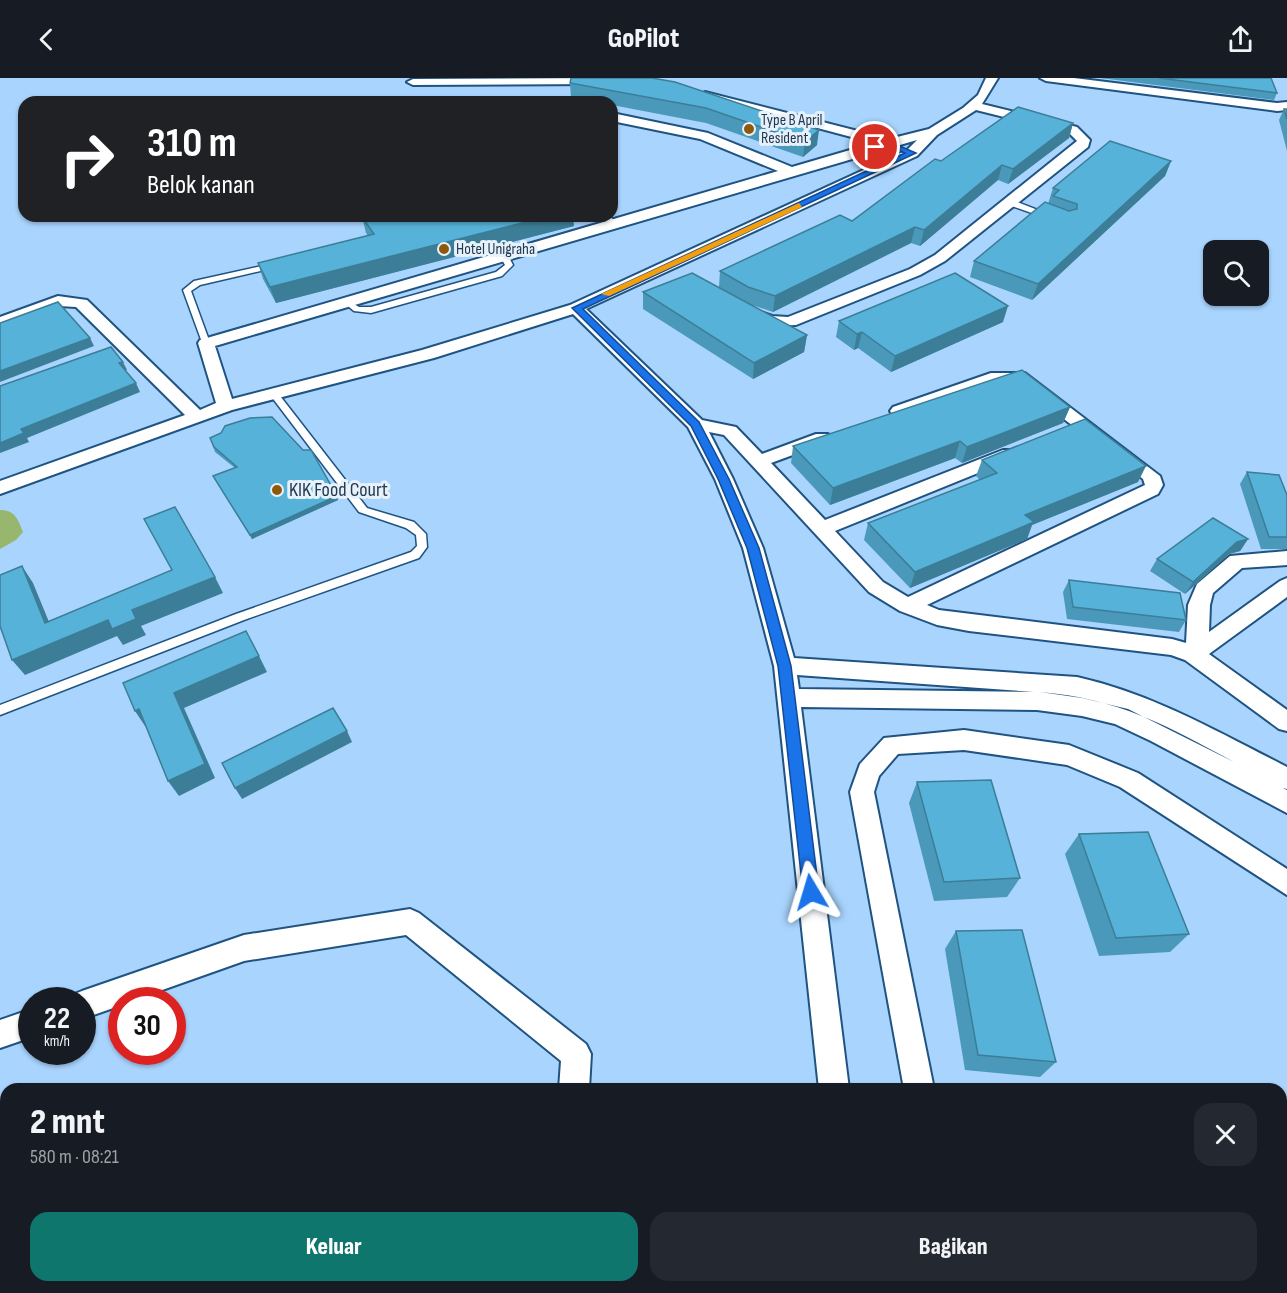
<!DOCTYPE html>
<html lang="id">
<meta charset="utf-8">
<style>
:root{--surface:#171b24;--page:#242831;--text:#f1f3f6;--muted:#9ea1a6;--accent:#0f766e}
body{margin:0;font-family:"Sofia Sans Condensed",sans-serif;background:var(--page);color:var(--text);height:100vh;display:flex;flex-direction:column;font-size:22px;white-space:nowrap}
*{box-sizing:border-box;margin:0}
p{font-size:20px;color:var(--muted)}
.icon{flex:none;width:33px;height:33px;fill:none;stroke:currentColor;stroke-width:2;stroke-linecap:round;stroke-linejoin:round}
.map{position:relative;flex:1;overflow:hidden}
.panel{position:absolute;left:0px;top:1005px;width:1287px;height:210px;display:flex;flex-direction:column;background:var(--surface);border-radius:18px 18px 0 0;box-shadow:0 2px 4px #0004}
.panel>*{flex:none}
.banner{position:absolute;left:18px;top:18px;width:600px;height:126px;border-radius:18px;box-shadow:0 2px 4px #0004;background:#202124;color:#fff;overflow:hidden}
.fabs{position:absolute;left:1203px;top:162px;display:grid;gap:12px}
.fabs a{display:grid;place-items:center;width:66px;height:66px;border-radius:12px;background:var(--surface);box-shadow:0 2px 4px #0004;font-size:30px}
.speed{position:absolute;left:18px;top:909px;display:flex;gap:12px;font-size:30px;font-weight:700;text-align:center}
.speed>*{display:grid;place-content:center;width:78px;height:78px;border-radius:50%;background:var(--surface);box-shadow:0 2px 4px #0004;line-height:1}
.speed small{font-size:15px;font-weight:400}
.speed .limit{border:9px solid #d22;background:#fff;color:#111}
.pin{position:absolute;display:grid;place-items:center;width:51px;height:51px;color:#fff;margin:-26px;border:3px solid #fff;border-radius:50%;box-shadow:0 2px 6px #0007}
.me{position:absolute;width:66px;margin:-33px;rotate:353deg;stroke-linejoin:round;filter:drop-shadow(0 0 4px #0008)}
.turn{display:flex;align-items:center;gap:21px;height:126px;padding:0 30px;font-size:27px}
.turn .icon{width:78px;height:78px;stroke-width:2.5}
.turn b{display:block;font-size:42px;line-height:51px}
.round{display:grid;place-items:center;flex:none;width:63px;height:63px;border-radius:18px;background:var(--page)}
.summary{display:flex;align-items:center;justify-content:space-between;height:102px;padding:0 30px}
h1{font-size:36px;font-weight:800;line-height:45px}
.cta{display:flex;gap:12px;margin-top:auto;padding:12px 30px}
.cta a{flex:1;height:69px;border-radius:18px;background:var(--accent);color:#fff;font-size:24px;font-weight:800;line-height:69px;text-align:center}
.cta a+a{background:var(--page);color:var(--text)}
header{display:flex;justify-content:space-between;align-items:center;height:78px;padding:0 30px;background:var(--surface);font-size:27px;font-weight:800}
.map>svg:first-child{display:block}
</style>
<header><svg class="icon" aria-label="back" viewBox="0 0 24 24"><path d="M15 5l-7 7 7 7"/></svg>GoPilot<svg class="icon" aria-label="share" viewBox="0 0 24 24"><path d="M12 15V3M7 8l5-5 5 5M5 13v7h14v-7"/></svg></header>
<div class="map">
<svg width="1287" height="1215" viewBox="0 0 1287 1215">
<rect width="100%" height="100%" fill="#a8d4fe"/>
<path fill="#97b76f" d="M 0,432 C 15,432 18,441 23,454 L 16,462 L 0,471 Z"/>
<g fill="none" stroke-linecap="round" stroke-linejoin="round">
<g stroke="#1f5381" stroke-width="3">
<g id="service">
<polygon points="1006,122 1012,122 1053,138 1046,140 1006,126"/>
<polygon points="598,138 608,138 619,145 612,147"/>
<polygon points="501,176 507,176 513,187 502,198 371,235 354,233 343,224 347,222 359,229 371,229 496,194 505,187 500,178"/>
<polygon points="275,185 278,185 278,189 200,207 191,213 210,265 203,267 183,212 194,203"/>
<polygon points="274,313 277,314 367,430 414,444 426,456 427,469 419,480 244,542 0,637 0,627 236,536 411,474 417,468 416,457 406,450 359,434 271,318 271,314"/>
<polygon points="597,1209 615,1209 614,1215 596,1215"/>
</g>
</g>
<g stroke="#1f5381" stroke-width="4">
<g id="minor">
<polygon points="604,0 608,3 602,6 413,7 407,4 413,1"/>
<path d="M 986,0 L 998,0 L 982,26 L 1077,49 L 1090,62 L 1088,69 L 945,183 L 920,197 L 796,247 L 769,248 L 747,237 L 755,232 L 772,238 L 788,239 L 910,191 L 935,177 L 1077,63 L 1069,55 L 976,32 L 937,57 L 917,78 L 586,231 L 702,342 L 736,349 L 762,376 L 816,356 L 828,356 L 831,360 L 828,364 L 771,385 L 825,442 L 1003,372 L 1015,372 L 1018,376 L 1015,380 L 835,453 L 883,504 L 908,519 L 1145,407 L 1143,401 L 1015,304 L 999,304 L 899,338 L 893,337 L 890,333 L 893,329 L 991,295 L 1025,295 L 1160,398 L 1163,407 L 1158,416 L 927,527 L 939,532 L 1172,561 L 1186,565 L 1188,527 L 1197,506 L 1230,478 L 1287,473 L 1287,487 L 1242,490 L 1213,515 L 1210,527 L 1209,554 L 1280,503 L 1287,500 L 1287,519 L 1209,576 L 1287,632 L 1287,653 L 1279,651 L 1185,582 L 1171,577 L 969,553 L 937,547 L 900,533 L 869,514 L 724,357 L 709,354 L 733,401 L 763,470 L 794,580 L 1077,599 C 1153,616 1218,654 1287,689 L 1287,711 L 1283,710 L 1287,712 L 1287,735 L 1151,663 L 1115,646 L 1082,638 L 1037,632 L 801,629 L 849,1011 L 819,1011 L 774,588 L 743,470 L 715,401 L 688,349 L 573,236 L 434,280 L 232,332 L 0,416 L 0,403 L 185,337 L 76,229 L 59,228 L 0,249 L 0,239 L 58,218 L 87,222 L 200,332 L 216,325 L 198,265 L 200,262 L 778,93 L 700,61 L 612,43 L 612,35 L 708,55 L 792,89 L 874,65 L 705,20 L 705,14 L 889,61 L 929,51 L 963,30 L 978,17 ZM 917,62 L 907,72 L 570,227 L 422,272 L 232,321 L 215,268 ZM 797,597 L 1034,614 L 799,611 ZM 1040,614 C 1117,620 1168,648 1234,684 L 1128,631 L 1082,620 Z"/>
<polygon points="1040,0 1074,0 1277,25 1287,24 1287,32 1277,33 1046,3"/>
<polygon points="964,652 1069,667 1138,695 1287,791 1287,817 1120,709 1067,687 964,672 898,676 879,698 874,714 934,1011 904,1011 850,714 860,686 884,660"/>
<polygon points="410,831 419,835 586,966 591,976 589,1011 559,1011 561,983 406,857 244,883 134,922 122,922 122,927 82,941 82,922 70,922 72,917 82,913 244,857"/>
<polygon points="32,931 32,959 0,970 0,942"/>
<polygon points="477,1209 512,1209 509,1215 474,1215"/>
<rect x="840" y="1209" width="34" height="6"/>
<polygon points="946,1209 980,1209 982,1215 948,1215"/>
</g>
</g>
<use href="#service" fill="#fff" fill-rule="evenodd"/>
<use href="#minor" fill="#fff" fill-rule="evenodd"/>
</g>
<g fill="#4a99ba">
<polygon points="1100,0 1271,0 1277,15 1274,22"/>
<polygon points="675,4 817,67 803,79 706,45 612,27 612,24 594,24 571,20 570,5"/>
<polygon points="1284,31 1287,31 1287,73 1279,42"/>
<polygon points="1073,45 1069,60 1008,106 998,102 920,168 911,165 773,234 749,226 807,257 804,274 753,301 643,231 643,214 719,209 720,193 852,143 941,83"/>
<polygon points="1171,83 1165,98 1032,222 970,199 974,183 1048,126 1053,110"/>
<polygon points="362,139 446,139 574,148 276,225 263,201 258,185 368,158 366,155"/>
<polygon points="839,243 1003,244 891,294 858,270 854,272 836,259"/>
<polygon points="1070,329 1063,345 962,385 955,380 830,427 791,385 793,368"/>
<polygon points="210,360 338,422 252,461 213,398 235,390 215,374"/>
<polygon points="982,382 1138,404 1032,447 1027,461 910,510 864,462 868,445 980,402 976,398"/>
<polygon points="1247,394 1287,417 1287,471 1261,471 1240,406"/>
<polygon points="1248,461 1240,473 1229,476 1185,516 1150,493 1157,481"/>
<polygon points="1069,502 1186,542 1179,554 1067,541 1063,514"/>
<polygon points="917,704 1020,800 1007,819 934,823 909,725"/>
<polygon points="1079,756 1189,856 1170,874 1099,878 1065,776"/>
<polygon points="956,853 1056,984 1040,999 965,992 945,871"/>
<polygon points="1016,1209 1115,1209 1117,1215 1017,1215"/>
</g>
<g fill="#3c7d97">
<polygon points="1073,45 1069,60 1008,106 1013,91"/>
<polygon points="819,52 817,67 803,79 805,64"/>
<polygon points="1171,83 1165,98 1032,222 1038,206"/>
<polygon points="1002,87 998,102 920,168 924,152"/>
<polygon points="549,138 573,138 574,148 276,225 270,209"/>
<polygon points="915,149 911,165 773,234 775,218"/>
<polygon points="1008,228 1003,244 891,294 895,278"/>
<polygon points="862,254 858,270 854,272 857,256"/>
<polygon points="807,257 804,274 753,301 754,285"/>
<polygon points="90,260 94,268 0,304 0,293"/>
<polygon points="123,284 127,292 123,294 119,285"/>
<polygon points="136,305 140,314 27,360 29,364 0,375 0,365 21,351"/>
<polygon points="1070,329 1063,345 962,385 967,369"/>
<polygon points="960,363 955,380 830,427 833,410"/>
<polygon points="1146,388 1138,404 1032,447 1027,461 910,510 915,494 1025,437"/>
<polygon points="337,418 338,422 252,461 250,457"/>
<polygon points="1248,461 1240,473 1229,476 1185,516 1193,504 1237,464"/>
<polygon points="22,488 33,505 56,561 45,545"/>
<polygon points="215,499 223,515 141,548 146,557 123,567 117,558 25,597 12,582 108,542"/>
<polygon points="259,578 267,594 184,630 215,700 179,718 168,703 174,615"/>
<polygon points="139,631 149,646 145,648 135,633"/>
<polygon points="347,653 352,664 242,721 235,710"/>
</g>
<g fill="#56b2d8" stroke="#3c7d97" stroke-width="1.5">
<polygon points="571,0 652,0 675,4 819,52 805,64 706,30 570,5"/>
<polygon points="1159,0 1271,0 1277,15"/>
<polygon points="1018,29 1073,45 1013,91 1002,87 924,152 915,149 775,218 748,209 720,193 840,137 852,143 935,81 941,83"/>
<polygon points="1284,31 1287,31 1287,41"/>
<polygon points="1110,63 1171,83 1038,206 974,183 1045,124 1069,133 1077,131 1077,126 1053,118 1059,112 1053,110"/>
<polygon points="368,138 446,139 549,138 270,209 258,185 374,156 362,139"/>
<polygon points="692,195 807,257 754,285 643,214"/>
<polygon points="955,195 1008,228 895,278 862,254 857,256 839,243"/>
<polygon points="58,224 90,260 0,293 0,245"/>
<polygon points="111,269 123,284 119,285 136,305 21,351 24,355 0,365 0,308"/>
<polygon points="1022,292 1070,329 967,369 960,363 833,410 793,368"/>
<polygon points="272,339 303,372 311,372 337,418 250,457 213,398 237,389 214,369 210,360 221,355 225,348 250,340"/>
<polygon points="1085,341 1146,388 1025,437 1034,444 915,494 868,445 997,395 982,382"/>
<polygon points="1247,394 1279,397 1287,417 1287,459 1269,459"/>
<polygon points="175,429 215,499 132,532 136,541 112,551 108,542 12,582 0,548 0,497 22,488 45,545 172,492 144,441"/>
<polygon points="1213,440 1248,461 1237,464 1193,504 1157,481"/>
<polygon points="1069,502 1180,515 1186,542 1073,529"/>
<polygon points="246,553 259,578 174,615 205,686 168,703 139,631 135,633 123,605"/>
<polygon points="333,630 347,653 235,710 222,685"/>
<polygon points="991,702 1020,800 944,804 917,704"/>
<polygon points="1148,754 1189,856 1116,860 1079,756"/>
<polygon points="1022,852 1056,984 978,977 956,853"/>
<polygon points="1034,1209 1115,1209 1117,1215 1036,1215"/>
</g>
<polygon fill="#1a73e8" stroke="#114b97" stroke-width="1.5" points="888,63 916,75 583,231 699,344 729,401 759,470 791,588 819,814 816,819 811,822 805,819 803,814 778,588 747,470 718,401 691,348 572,230 905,75 887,68 875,71 871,69"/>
<polygon fill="#f59e0b" points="799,125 802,129 609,218 601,216"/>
<g fill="#8f590c" stroke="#e6f1fc" stroke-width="2">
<circle cx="749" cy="51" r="6"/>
<circle cx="444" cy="171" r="6"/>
<circle cx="277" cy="412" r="6"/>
</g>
<g text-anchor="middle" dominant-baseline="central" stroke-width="6" stroke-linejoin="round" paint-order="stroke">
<g font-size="16" fill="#23394e" stroke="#e6f1fc" text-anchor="start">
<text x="761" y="42">Type B April<tspan x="761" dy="18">Resident</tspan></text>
<text x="456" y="171">Hotel Unigraha</text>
</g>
<g font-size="20" fill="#23394e" stroke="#e6f1fc" text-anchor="start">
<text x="289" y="412">KIK Food Court</text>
</g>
</g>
</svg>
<div class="fabs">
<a><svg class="icon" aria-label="search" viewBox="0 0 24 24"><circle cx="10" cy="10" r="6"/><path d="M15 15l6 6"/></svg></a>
</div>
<div class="speed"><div>22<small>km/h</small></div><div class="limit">30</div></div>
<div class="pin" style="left:875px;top:69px;background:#d93025"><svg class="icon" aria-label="arrive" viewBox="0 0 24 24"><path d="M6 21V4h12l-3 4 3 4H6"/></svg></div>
<svg class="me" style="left:811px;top:814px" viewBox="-20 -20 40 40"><path d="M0-17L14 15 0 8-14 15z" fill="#1a73e8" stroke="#fff" stroke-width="4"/></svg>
<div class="banner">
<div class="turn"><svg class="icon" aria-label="right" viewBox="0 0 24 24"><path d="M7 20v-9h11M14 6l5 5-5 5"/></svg><div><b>310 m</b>Belok kanan</div></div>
</div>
<section class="panel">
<div class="summary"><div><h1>2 mnt</h1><p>580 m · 08:21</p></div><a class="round"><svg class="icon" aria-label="close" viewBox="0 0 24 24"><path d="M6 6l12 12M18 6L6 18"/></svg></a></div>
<div class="cta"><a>Keluar</a><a>Bagikan</a></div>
</section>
</div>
